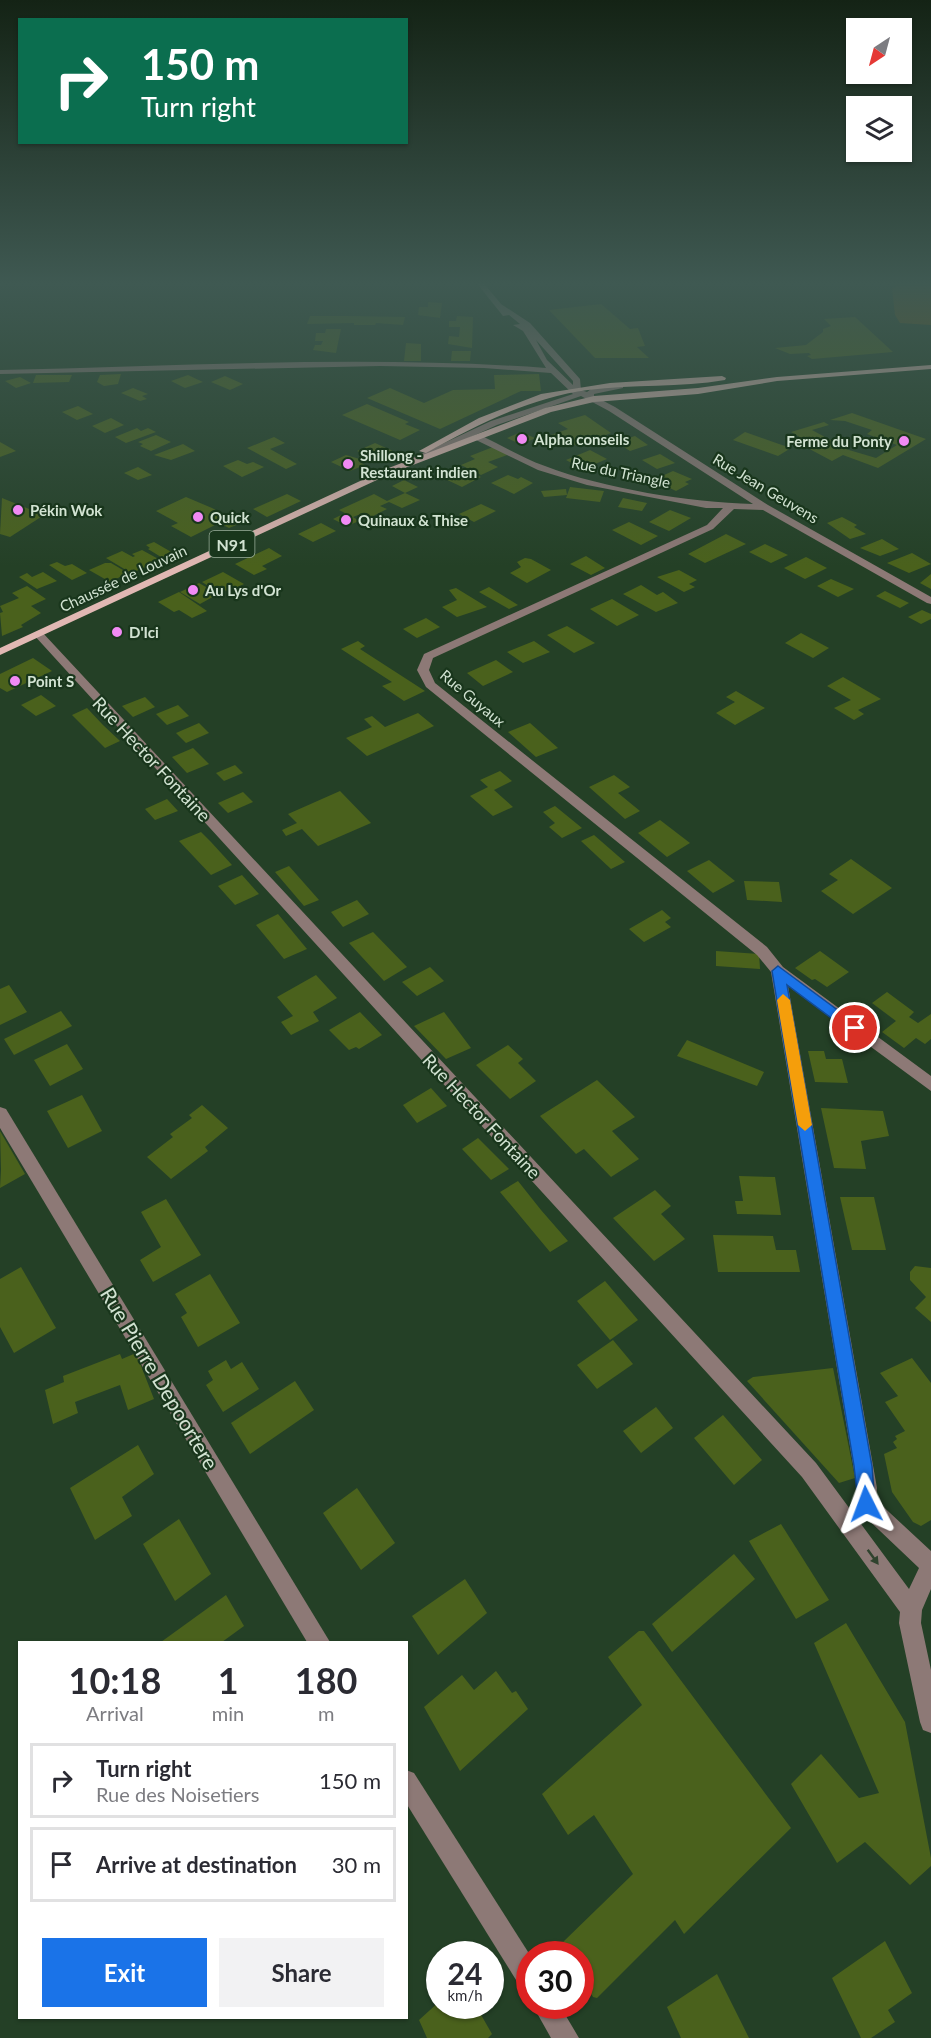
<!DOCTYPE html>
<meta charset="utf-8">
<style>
:root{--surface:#fff;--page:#f2f2f3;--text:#2b2b33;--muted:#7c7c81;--line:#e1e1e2;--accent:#1a73e8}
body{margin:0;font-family:Lato,sans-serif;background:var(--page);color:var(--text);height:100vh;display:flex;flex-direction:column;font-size:22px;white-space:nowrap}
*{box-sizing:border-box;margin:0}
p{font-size:20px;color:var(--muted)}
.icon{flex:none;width:33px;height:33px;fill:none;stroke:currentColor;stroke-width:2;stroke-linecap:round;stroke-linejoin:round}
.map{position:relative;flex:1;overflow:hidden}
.details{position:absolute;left:18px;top:1641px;width:390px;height:378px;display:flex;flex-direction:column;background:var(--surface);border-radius:0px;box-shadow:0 2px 4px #0004}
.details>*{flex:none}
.banner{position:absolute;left:18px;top:18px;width:390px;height:126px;border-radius:0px;box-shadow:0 2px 4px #0004;background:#0b6e4f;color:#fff;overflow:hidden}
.needle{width:39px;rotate:216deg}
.buttons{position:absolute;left:846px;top:18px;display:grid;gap:12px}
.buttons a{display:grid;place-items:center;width:66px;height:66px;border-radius:0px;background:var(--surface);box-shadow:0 2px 4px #0004;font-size:30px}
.speed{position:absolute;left:426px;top:1941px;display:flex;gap:12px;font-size:30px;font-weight:700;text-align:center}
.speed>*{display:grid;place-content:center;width:78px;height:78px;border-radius:50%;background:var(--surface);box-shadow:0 2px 4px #0004;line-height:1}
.speed small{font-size:15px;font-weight:400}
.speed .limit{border:9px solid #d22;background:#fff;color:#111}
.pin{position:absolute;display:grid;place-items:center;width:51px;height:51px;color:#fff;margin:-26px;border:3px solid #fff;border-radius:50%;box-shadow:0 2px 6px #0007}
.me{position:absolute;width:66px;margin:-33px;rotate:357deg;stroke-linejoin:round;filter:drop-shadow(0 0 4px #0008)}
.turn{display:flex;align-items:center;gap:21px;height:126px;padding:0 24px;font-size:27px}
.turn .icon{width:78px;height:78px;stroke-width:2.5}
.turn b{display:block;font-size:42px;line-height:51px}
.eta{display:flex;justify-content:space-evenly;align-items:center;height:102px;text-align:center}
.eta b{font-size:36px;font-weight:700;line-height:42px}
.primary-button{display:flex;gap:12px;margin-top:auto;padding:12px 24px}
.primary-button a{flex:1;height:69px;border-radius:0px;background:var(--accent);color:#fff;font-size:24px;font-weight:700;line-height:69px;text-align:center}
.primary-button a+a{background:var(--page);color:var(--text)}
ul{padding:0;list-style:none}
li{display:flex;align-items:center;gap:18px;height:75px;margin:0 12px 9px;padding:0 12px;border:3px solid var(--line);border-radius:0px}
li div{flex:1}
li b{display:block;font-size:22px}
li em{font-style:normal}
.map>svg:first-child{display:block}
</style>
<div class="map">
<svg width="931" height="2038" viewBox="0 0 931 2038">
<rect width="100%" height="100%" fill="#244026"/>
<polygon fill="#6c5313" points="892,281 931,281 931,325 900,323 895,315 892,288 896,287"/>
<g fill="#4a611c">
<polygon points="428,302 442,303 440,318 418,315 419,307 428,307"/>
<polygon points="601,304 630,329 638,328 645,346 637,347 649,358 595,358 549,310"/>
<polygon points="310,316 348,316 405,317 403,325 376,323 375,325 354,325 354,323 307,324"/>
<polygon points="457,316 473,317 472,348 448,344 449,336 459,337 460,327 449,327 449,321 456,321"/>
<polygon points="855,317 893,352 812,359 807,356 811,355 809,353 790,354 775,348 806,345 823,332 823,329 831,326 824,319"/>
<polygon points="326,329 341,329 336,353 313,350 315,345 321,345 323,341 315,341 316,333 325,333"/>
<polygon points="406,343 421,344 421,361 404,361"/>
<polygon points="452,351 471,351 470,361 451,361"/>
<polygon points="121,374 118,384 104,386 97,382 100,375"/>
<polygon points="539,374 541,391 521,391 440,429 367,398 390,388 424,403 453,390 495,389 494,375"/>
<polygon points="36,375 72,375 69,382 33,383"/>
<polygon points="188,375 203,382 185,388 171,381"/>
<polygon points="225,376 243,384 230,390 211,382"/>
<polygon points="20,377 31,383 16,388 5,381"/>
<polygon points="133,388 148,394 142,396 147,399 140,401 121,393"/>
<polygon points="367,404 409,422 405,424 420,430 400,440 342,415"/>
<polygon points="78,406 93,414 77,420 62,412"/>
<polygon points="852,413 926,439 878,468 843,455 832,461 802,445 808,442 791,432 824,422 829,425 812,430 849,450 876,458 897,445 867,434 872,430 845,421 830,420"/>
<polygon points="585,415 611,433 577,446 551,435 568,429 558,423"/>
<polygon points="111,418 124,425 105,433 92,426"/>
<polygon points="137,428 141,431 148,428 156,432 126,443 115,437"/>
<polygon points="521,432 535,438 522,445 507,438"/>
<polygon points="745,432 779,444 791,448 778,456 733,440"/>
<polygon points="156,435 171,442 151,451 140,446 143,444 138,442"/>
<polygon points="635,436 648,445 630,451 616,442"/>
<polygon points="274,437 285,443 270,449 297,464 286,469 247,448"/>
<polygon points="0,442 16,451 0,457"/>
<polygon points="375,443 393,451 375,459 357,451"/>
<polygon points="183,444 195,451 171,460 154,455"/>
<polygon points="493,447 510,454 488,462 498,467 481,475 461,465 475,459 470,456"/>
<polygon points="590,450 607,459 583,469 566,460"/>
<polygon points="660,454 675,463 657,469 642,460"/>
<polygon points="346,455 363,460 359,462 365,465 350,471 331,462"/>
<polygon points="238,460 247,464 253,462 264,467 242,477 223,466"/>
<polygon points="138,467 152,475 138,480 124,473"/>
<polygon points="461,468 481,477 462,487 441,477"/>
<polygon points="673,471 692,479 685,482 689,484 676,491 653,480"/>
<polygon points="508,475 518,479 521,477 533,483 514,494 491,483"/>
<polygon points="404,480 418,487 405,493 420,500 402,508 389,502 380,506 387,509 367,519 358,515 353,517 359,521 347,526 333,519 345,513 339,510 374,494 387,501 405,493 392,486"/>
<polygon points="570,487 604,491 600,502 566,498"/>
<polygon points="566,489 567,495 544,497 541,491"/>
<polygon points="287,494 301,501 267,517 253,509"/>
<polygon points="186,497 212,508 241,523 229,528 219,523 191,537 171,526 178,523 156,511"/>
<polygon points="2,498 44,515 10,537 0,534"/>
<polygon points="623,498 647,503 642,511 618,507"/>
<polygon points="481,504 496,511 474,522 459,514"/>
<polygon points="670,510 691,518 669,531 649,522"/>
<polygon points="842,517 857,525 854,527 866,534 850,539 827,523"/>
<polygon points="629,522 658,536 641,545 612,530"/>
<polygon points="321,523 336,531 313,542 298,534"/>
<polygon points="726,534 746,544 705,563 688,554"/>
<polygon points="882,539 899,549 880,556 860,548"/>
<polygon points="154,542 180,557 169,562 148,549 150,548 146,545"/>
<polygon points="765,544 788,555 771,563 749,552"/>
<polygon points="269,548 282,556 262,566 267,569 254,575 235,564"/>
<polygon points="142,550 162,561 131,573 106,558 122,551 133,557 135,556 132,554"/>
<polygon points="912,553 931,564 909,573 887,563"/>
<polygon points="586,556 605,568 591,575 570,564"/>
<polygon points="806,557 827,568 805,579 784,568"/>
<polygon points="525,558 531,559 551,570 527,583 510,573 521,567 517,562"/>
<polygon points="57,562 65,566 72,564 87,573 72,580 49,565"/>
<polygon points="105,563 111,563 128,573 110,582 89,570"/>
<polygon points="679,570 697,580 689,584 695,587 684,592 657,577"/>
<polygon points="43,572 57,581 37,589 19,577 27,573 32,577"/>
<polygon points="223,572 244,584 228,592 218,586 213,589 202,582"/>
<polygon points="931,574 931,589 920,583"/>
<polygon points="831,579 854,589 838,597 817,586"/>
<polygon points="199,583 218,594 200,604 180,592"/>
<polygon points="641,585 657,595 663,592 678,603 656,612 623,594"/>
<polygon points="27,586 46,599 31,606 41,613 21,625 23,627 2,636 0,613 3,612 0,606 19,598 12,593"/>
<polygon points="489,587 518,605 509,609 479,592"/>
<polygon points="456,588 487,607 457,617 442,607 457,600 449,590"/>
<polygon points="885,591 909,603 900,608 876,596"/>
<polygon points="179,592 207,611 192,618 179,610 174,612 158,602"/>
<polygon points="612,599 639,615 617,626 590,609"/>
<polygon points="922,610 931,614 931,619 921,624 908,617"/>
<polygon points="426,618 440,627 417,638 403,629"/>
<polygon points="567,626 595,643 574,653 547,635"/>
<polygon points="801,633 829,648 813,658 785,643"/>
<polygon points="358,641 365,646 360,649 425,691 404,701 382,686 392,682 341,649"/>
<polygon points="534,641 550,652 523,663 507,652"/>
<polygon points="33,658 52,671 7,692 0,688 0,674"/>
<polygon points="496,660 513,672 483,686 467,673"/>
<polygon points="843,677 881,699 858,710 864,714 854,720 834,708 851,700 827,686"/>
<polygon points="736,691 765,708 735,725 716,713 735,702 726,697"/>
<polygon points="41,695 56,706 36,716 21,705"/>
<polygon points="145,697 155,707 133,717 122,706"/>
<polygon points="178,705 189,716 167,725 156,714"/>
<polygon points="87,708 103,725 120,741 105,748 72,715"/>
<polygon points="418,713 434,726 367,756 346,738 372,727 364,719 372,716 385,727"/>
<polygon points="199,723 209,733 186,743 176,733"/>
<polygon points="530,723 558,748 536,757 508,732"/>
<polygon points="193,748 209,764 187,773 172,757"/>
<polygon points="235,765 243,773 224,781 216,773"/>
<polygon points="500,771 512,781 494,790 513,807 493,816 470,796 488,787 480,780"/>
<polygon points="614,775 630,787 618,793 640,811 625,819 589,787"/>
<polygon points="340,791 371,823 318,846 302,829 286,836 282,830 297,823 288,814"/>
<polygon points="243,792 253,802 228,813 218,803"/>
<polygon points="167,799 178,811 155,820 145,809"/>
<polygon points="555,806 582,828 562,838 549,827 555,823 543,812"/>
<polygon points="660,820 690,843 667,857 638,833"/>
<polygon points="201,832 211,842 232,865 211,875 179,841"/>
<polygon points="594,835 625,862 611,869 581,841"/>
<polygon points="851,859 892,888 853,914 821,891 838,880 829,874"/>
<polygon points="709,860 735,881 713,893 687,871"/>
<polygon points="289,866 319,900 304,906 275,872"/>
<polygon points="242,875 259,894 235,905 218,886"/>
<polygon points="744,881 779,882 782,902 747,900"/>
<polygon points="357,900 369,914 343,927 331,912"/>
<polygon points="662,910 671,918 665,922 671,927 644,942 629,929"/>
<polygon points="278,914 307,949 284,959 256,925"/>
<polygon points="373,932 407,967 384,981 349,943"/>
<polygon points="716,951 759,954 760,969 716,966"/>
<polygon points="820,951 849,972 827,987 815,979 812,980 795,968"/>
<polygon points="430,967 444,981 417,996 402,982"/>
<polygon points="316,975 337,998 313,1012 319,1021 291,1035 281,1022 293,1016 277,997"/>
<polygon points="9,985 27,1012 0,1025 0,989"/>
<polygon points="887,992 914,1012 909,1017 918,1023 931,1014 931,1039 925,1044 916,1038 904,1048 882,1032 896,1021 872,1003"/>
<polygon points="61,1011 72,1026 14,1055 4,1039"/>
<polygon points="360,1012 382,1035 359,1049 356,1047 349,1050 329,1030"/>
<polygon points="444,1012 471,1048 446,1059 414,1026"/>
<polygon points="687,1040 764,1072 757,1086 677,1056"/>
<polygon points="67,1044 83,1069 50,1086 34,1060"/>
<polygon points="508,1045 523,1059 518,1063 536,1081 510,1099 476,1065"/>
<polygon points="808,1051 824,1051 826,1059 842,1059 848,1083 815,1082"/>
<polygon points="597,1080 635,1117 612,1131 639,1159 611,1177 584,1149 576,1154 540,1116"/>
<polygon points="431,1088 447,1106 417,1123 403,1105"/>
<polygon points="82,1095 102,1131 68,1148 47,1111"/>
<polygon points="202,1105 228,1128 205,1147 208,1151 171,1179 147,1157 173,1137 170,1134 192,1118 189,1115"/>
<polygon points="821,1108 883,1111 889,1136 861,1141 866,1169 834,1168"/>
<polygon points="0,1131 25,1174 0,1188 1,1170"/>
<polygon points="478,1138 509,1169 491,1180 462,1149"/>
<polygon points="739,1176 775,1177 781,1215 737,1214 735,1201 743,1201"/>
<polygon points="518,1181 541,1210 568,1241 550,1252 500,1192"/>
<polygon points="655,1190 671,1206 661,1214 685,1239 654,1261 613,1218"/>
<polygon points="840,1197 874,1197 886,1250 852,1250"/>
<polygon points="166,1199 201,1255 153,1282 140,1260 161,1247 141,1212"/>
<polygon points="713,1235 773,1236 776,1250 796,1250 800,1272 718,1272"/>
<polygon points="915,1266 931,1268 931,1322 915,1308 926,1297 910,1280 910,1272"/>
<polygon points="21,1267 56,1328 14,1353 0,1327 0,1279"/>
<polygon points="210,1274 240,1323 198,1347 181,1317 187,1313 175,1294"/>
<polygon points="605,1281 638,1320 610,1340 577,1301"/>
<polygon points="613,1340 633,1364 597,1389 577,1365"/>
<polygon points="136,1353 154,1399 128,1410 120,1385 75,1402 78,1413 53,1424 45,1390 64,1382 63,1376 120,1354 122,1359"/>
<polygon points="912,1358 931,1383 931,1520 921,1526 913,1522 892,1492 884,1454 897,1448 893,1442 897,1439 895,1436 905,1431 885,1402 898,1396 880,1373"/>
<polygon points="226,1360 231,1369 242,1362 259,1389 223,1412 206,1385 213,1380 208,1371"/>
<polygon points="833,1368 855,1478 839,1483 747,1381 753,1377"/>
<polygon points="295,1381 314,1410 250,1454 231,1423"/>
<polygon points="656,1407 673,1428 641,1453 623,1431"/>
<polygon points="723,1415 762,1460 734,1485 694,1438"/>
<polygon points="138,1445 154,1474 122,1497 132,1516 95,1540 70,1488"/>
<polygon points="357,1488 395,1543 361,1570 323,1513"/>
<polygon points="179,1519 211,1574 175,1601 143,1544"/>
<polygon points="781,1524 829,1600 796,1619 749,1541"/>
<polygon points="734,1554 755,1579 672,1652 652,1624"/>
<polygon points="465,1579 487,1613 438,1655 412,1616"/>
<polygon points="226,1595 244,1626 222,1642 161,1642"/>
<polygon points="846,1623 905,1722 931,1858 931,1866 910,1885 865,1842 837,1863 791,1784 821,1754 859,1798 879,1793 814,1643"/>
<polygon points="639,1631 644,1631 791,1828 684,1934 675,1920 597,1998 593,1997 580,1975 580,1954 568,1954 562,1943 633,1874 594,1815 568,1835 542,1794 642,1705 608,1657"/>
<polygon points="496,1671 512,1693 516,1691 528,1709 460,1771 424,1707 462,1675 474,1690"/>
<polygon points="885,1941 912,1993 888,2010 895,2022 871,2038 861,2038 832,1978"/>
<polygon points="717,1974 749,2038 681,2038 667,2007"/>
<polygon points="440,2001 440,2006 476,2006 492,2034 488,2038 427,2038 419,2020"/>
</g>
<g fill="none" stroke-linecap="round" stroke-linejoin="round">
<g fill="#8d7976" fill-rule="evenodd">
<path d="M 475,281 L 482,281 L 501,304 L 530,323 L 580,379 L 581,390 L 587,392 L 591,389 L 623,384 L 623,388 L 594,394 L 594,396 L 615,407 L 768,505 L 931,597 L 931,604 L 927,603 L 763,510 L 734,509 L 713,529 L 433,658 L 429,670 L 435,683 L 767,947 L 783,967 L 931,1076 L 931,1091 L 788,986 L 877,1488 L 876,1500 L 931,1551 L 931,1589 L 922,1610 L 921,1623 L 931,1670 L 931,1733 L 923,1730 L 920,1722 L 899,1623 L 900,1612 L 802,1477 L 33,634 L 42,632 L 816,1463 L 909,1589 L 919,1568 L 859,1511 L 856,1504 L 857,1488 L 771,972 L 757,955 L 426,687 L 417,670 L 424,654 L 707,525 L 723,508 L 706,508 L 587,485 L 538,470 L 476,440 L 476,436 L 482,436 C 503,446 523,458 545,466 C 605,489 689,502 753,504 L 609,411 L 581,396 L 497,425 L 414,463 L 406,461 L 491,421 L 573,394 L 551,373 L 484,368 L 380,366 L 0,374 L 0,370 C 182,366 365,355 546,368 L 523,331 L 513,325 L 520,324 L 509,315 L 503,316 ZM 536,340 L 573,381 L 573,385 L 547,360 Z"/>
<polygon points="0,1107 6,1109 330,1642 307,1642 0,1128"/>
<polygon points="406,1770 414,1773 530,1955 530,1991 521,1988 406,1803"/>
<polygon points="533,2006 560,2006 579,2038 551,2038"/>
</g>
<g fill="#e1b8b3" fill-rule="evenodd">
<polygon points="931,365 931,369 777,381 698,394 594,402 551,412 392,473 0,655 0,648 386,469 545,408 594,396 698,388 777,377"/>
<path d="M 722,376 L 726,378 L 725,380 C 680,388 633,384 588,390 C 529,398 477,425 426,453 L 419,451 L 479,418 L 541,394 L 610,383 Z"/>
</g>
</g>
<defs><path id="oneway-solid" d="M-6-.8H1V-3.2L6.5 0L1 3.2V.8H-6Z" transform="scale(1.5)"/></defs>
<use fill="#30432e" href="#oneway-solid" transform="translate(873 1557) rotate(54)"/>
<linearGradient id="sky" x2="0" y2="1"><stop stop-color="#142315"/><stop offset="0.5" stop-color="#3f5952"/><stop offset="1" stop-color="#3f5952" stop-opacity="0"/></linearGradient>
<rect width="931" height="567" fill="url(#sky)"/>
<polygon fill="#1a73e8" stroke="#114b97" stroke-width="1.5" points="778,966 862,1028 855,1034 850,1032 787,985 872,1466 875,1504 872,1510 866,1513 859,1510 854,1466 772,971"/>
<polygon fill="#f59e0b" points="783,994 790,1000 812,1125 805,1131 798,1125 777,1000"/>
<g fill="#f18af4" stroke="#19361c" stroke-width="2">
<circle cx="522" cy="439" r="6"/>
<circle cx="904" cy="441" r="6"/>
<circle cx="348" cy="464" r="6"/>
<circle cx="18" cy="510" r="6"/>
<circle cx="198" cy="517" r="6"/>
<circle cx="346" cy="520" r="6"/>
<circle cx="193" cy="590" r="6"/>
<circle cx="117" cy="632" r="6"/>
<circle cx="15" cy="681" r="6"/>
</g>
<g text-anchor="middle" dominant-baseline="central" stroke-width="4.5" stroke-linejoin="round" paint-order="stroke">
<g font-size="15" font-weight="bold" fill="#d2e3d2" stroke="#19361c" text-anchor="start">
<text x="534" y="439">Alpha conseils</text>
<text x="892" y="441" text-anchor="end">Ferme du Ponty</text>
<text x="360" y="455">Shillong -<tspan x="360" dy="17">Restaurant indien</tspan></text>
<text x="30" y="510">Pékin Wok</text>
<text x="210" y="517">Quick</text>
<text x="358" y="520">Quinaux &amp; Thise</text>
<text x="205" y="590">Au Lys d'Or</text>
<text x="129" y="632">D'Ici</text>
<text x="27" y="681">Point S</text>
</g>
<g font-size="15" fill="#d2e3d2" stroke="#19361c">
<text transform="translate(621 472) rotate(12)">Rue du Triangle</text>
<text transform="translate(766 488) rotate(31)">Rue Jean Geuvens</text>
<text transform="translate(123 578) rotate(-25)">Chaussée de Louvain</text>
<text transform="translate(473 698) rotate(40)">Rue Guyaux</text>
</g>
<rect fill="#19361c" stroke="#9aaf9b" stroke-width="1.5" x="209.5" y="531" width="45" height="26" rx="4.5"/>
<g font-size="16" font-weight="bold" fill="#d2e3d2">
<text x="232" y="544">N91</text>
</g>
<g font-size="18" fill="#d2e3d2" stroke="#19361c">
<text transform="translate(152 759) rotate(47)">Rue Hector Fontaine</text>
<text transform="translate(482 1116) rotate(47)">Rue Hector Fontaine</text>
</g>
<g font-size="21" fill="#d2e3d2" stroke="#19361c">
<text transform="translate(160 1378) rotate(59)">Rue Pierre Depoortere</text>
</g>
</g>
</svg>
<div class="buttons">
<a><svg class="needle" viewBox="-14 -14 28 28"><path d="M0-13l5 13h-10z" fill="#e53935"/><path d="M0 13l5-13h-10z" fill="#7c7c81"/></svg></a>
<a><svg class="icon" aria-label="layers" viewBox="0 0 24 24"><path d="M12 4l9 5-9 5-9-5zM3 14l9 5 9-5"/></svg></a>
</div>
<div class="speed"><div>24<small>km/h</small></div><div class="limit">30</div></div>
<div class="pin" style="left:855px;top:1028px;background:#d93025"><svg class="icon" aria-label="arrive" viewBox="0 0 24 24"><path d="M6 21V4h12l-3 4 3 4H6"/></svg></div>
<svg class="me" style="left:866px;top:1504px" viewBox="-20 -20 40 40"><path d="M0-17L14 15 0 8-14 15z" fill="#1a73e8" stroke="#fff" stroke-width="4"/></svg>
<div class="banner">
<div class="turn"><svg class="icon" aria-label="right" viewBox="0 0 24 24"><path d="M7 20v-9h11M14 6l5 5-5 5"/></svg><div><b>150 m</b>Turn right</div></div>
</div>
<section class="details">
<div class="eta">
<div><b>10:18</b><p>Arrival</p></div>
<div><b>1</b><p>min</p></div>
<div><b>180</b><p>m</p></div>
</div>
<ul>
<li><svg class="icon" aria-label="right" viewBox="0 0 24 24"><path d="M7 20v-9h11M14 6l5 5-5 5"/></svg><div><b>Turn right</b><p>Rue des Noisetiers</p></div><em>150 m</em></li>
<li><svg class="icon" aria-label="arrive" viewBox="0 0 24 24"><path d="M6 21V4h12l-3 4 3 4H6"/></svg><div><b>Arrive at destination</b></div><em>30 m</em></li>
</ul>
<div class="primary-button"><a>Exit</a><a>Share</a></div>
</section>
</div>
